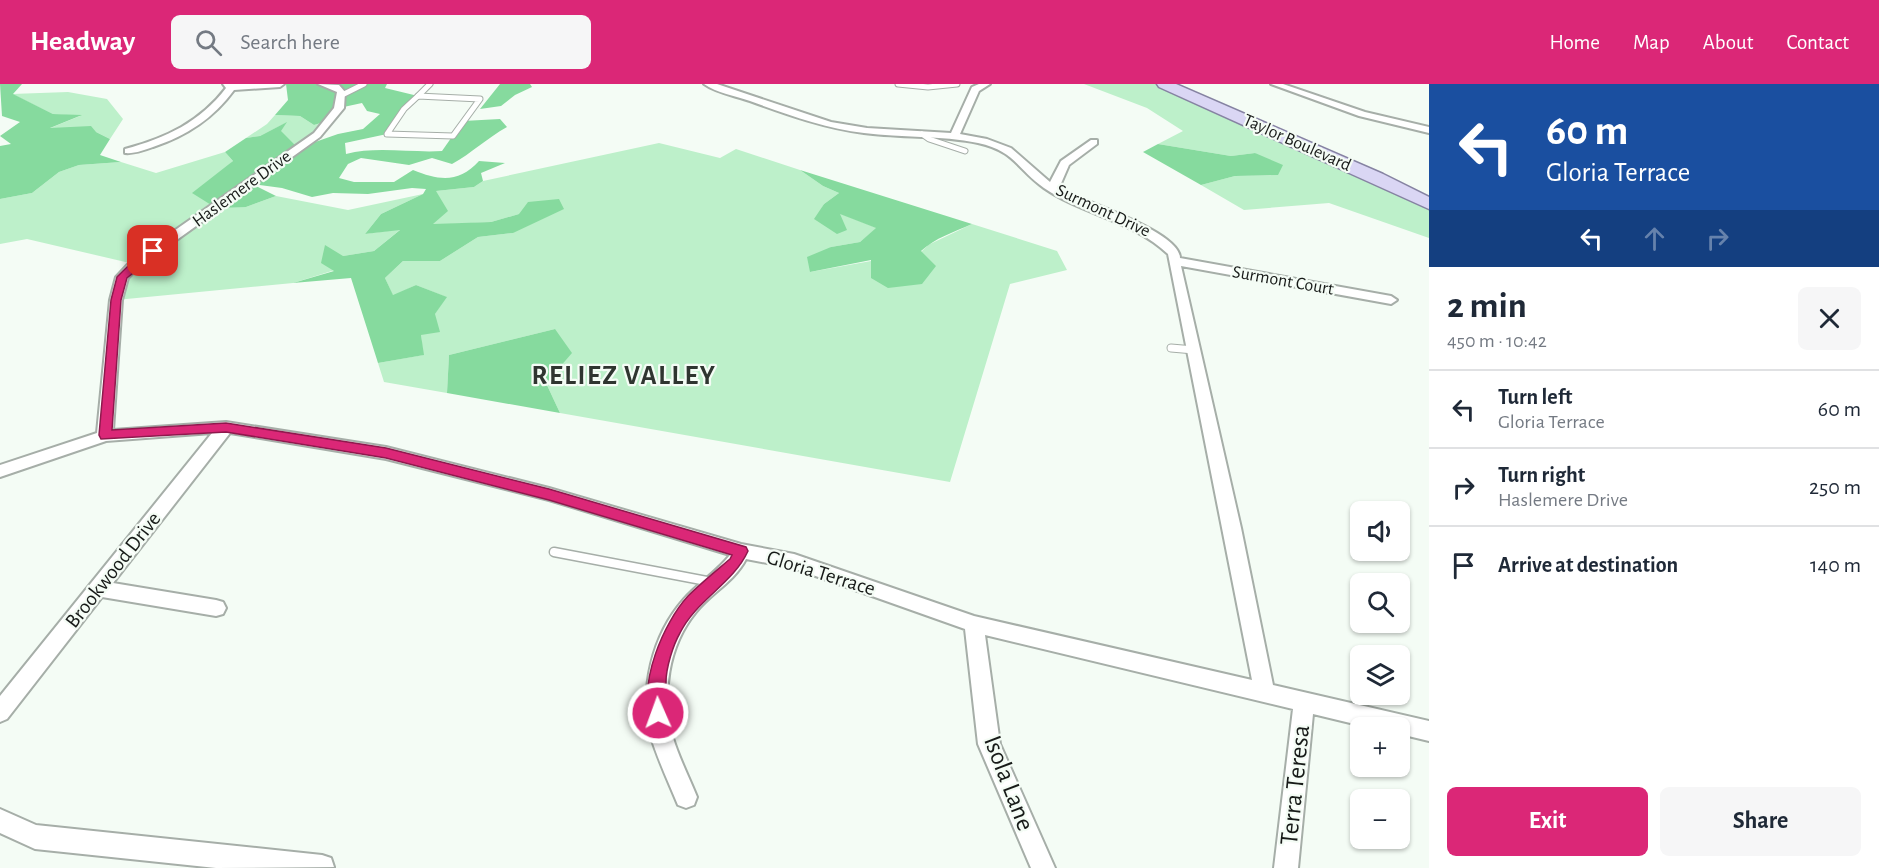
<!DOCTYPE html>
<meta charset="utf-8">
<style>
:root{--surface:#fff;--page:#f6f6f7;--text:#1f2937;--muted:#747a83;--line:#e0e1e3;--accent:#db2777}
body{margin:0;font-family:"Alegreya Sans",sans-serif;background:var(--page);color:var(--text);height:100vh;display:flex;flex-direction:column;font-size:22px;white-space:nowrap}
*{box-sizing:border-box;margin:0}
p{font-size:20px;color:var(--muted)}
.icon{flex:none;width:33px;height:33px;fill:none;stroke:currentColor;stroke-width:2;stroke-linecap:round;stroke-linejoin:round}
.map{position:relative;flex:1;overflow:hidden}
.details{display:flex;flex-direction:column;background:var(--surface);width:450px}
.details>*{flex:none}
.banner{background:#1a4fa0;color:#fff;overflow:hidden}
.tools{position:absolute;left:1350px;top:417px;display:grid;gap:12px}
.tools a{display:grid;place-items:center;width:60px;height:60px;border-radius:9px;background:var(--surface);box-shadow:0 2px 4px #0004;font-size:30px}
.pin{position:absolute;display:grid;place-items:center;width:51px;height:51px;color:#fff;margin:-26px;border-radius:12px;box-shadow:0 3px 9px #0006}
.me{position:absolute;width:66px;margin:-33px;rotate:358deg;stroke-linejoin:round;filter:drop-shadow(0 0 4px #0008)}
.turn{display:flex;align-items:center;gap:21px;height:126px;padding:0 18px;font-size:27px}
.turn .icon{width:78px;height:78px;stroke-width:2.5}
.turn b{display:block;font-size:42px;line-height:51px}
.lanes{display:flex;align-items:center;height:57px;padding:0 18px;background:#0003;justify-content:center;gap:30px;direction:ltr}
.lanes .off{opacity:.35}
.round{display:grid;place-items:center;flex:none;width:63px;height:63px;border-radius:9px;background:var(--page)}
.head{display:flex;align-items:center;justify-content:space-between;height:102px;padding:0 18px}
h1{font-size:36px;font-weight:600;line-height:45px}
.primary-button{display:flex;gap:12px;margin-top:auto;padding:12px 18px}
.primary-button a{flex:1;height:69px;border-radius:9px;background:var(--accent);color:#fff;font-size:24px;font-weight:600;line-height:69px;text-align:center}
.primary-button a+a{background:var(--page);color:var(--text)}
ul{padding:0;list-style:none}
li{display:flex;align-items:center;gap:18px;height:78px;padding:0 18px;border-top:2px solid var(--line)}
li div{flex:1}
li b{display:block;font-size:22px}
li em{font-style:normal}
header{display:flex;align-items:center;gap:36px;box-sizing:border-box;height:84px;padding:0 30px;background:var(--accent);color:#fff}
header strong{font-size:28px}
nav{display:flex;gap:33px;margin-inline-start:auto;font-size:21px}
.search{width:420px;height:54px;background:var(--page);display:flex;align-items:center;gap:15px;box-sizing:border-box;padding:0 21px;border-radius:9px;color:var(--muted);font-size:22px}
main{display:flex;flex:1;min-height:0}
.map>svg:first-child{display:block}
</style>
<header>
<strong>Headway</strong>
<div class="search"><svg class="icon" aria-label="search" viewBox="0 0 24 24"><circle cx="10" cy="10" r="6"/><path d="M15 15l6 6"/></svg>Search here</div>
<nav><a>Home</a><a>Map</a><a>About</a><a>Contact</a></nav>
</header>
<main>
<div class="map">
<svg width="1429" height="784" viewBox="0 0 1429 784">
<rect width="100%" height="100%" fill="#f4fcf5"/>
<g fill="#bdf0ca">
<polygon points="1084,0 1164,0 1429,120 1429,154 1329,119 1244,126 1201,101 1235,92 1278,91 1255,69 1231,72 1158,60 1183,47 1147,24"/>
<polygon points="68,8 107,15 123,35 110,55 96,48 48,45 80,32 53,30 12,10"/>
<polygon points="275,31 300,32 314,41 331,36 298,64 280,47 286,39 260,52 246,54 267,40"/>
<polygon points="659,59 720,74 736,65 800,86 823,102 839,109 824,120 815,136 839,129 877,144 860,158 831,163 810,188 921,168 928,161 972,140 1057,167 1067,186 1010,200 950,398 560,329 546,299 555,245 449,271 447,309 384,298 378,279 423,271 421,251 446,213 416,201 393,212 385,194 403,177 440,177 478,153 513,149 519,130 491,138 431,141 436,107 474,103 483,97"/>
<polygon points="225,68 233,77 221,89 246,123 276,112 348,126 423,110 381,130 365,150 401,145 374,167 343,172 335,186 293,199 116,216 134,180 27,155 0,160 0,115 32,109 59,88 79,81 121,78 156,89"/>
</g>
<g fill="#86da9e">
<polygon points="0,0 22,0 13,10 53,30 82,31 50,44 91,42 96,48 110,55 100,71 121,78 79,81 59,88 32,109 0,115 0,62 11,60 0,52 20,38 2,32"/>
<path d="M 286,0 L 387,0 L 385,4 L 418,12 L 387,50 L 345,59 L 346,70 C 376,62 411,69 442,67 L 463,37 L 500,35 L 507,43 C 487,54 472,69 452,80 L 432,74 L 409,81 L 361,74 L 348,80 L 339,94 L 354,98 L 394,98 L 413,86 C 440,97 459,99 479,77 L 505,79 L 481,89 L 483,97 L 474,103 L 436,107 L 448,127 L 433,140 L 491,138 L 519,130 L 528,118 L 559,115 L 564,125 L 513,149 L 478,153 L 440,177 L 403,177 L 385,194 L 393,211 L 416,201 L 447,213 L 435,230 L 440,248 L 421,251 L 424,271 L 378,279 L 351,194 L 293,199 L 334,187 L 321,179 L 325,161 L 343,172 L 374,167 L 400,146 L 365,150 L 381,130 L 423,110 L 426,105 L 412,104 L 368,110 L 333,109 L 312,113 L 282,104 L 252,100 L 276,112 L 246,123 L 216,124 L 192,109 L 233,77 L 225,68 L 246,54 L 260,52 L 287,38 L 281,47 L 298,64 L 338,50 L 363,45 L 380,30 L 367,27 L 362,19 L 339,24 L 331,36 L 314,41 L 300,32 L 275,31 L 288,16 Z"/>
<polygon points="500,0 530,0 532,3 515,11 501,22 480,25"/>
<polygon points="1158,60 1231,72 1255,69 1283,81 1278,91 1235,92 1201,101 1143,68"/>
<path d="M 800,86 L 972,140 C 954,148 935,154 921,167 L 936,182 L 922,200 L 888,204 L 871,194 L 871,176 L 810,188 L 807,173 L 831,163 L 860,158 L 876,144 L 840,130 L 847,146 L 837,150 L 814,135 L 824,120 L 839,109 L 823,102 Z"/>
<polygon points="555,245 572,269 546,299 560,329 447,309 449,271"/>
</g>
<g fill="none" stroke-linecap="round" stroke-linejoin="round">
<g stroke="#a6aea8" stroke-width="7">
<g id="service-far2">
<polyline points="898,0 928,3 957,0"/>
<polyline points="340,12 364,0"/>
<polygon points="418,12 480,15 453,52 387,50 404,25"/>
<polyline points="418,12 430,0"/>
<polyline points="922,50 929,55 965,67"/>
</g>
</g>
<g stroke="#a6aea8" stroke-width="9">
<polyline id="service-far1" points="1171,264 1194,266"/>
</g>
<g stroke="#a6aea8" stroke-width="11">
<polyline id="service" points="554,468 712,498"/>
</g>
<g stroke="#a6aea8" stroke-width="4">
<g id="minor">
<path d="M 223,0 L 284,0 L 280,3 L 234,6 C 213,35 186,52 153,63 C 145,66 134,70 125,69 L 125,65 C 166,54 200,38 226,4 Z"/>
<path d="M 318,0 L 339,1 L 345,8 L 344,24 L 320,53 L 139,183 L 128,194 L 122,216 L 113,346 L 226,338 L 386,363 L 549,404 L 741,460 L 794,470 L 974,532 L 1252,596 L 1168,170 C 1132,136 1083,131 1044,104 C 1017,85 1015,67 978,59 C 940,51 902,54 864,49 C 825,44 788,31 750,17 C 736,12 716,9 704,0 L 717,0 L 831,38 L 867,44 L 951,49 L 972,3 L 979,0 L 990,0 L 979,7 L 960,50 L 987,55 L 1011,64 L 1050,98 L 1061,77 L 1091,56 L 1097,56 L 1097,60 L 1069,81 L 1059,104 C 1081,117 1180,147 1180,174 L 1391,212 L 1397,216 L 1391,220 L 1181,182 L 1241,444 L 1273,601 L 1429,637 L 1429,657 L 1400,650 L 1400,644 L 1371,644 L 1313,630 L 1298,784 L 1274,784 L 1293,625 L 985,551 L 1000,660 L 1055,784 L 1031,784 L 978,660 L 965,545 L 793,484 L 746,475 C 734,498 711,509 696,528 C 668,562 661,611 673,654 C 679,674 689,693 697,713 L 694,721 L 686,724 L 678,721 C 669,699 658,676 651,653 C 639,606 652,551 684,515 C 698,499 717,488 730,471 L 549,416 L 386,375 L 230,349 L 113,499 L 216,516 L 223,518 L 226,524 L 223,530 L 216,532 L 102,513 L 7,635 L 0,638 L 0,612 L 212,349 L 106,357 L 0,393 L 0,381 L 97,349 L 110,216 L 116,193 L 131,177 L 314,49 L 334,24 L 337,8 Z"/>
<polygon points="1271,0 1283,0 1365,28 1429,43 1429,49 1359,32"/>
<polygon points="0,725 36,741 322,771 331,774 334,783 216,784 35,765 0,749"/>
</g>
</g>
<g stroke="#8683a2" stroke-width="3">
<polygon id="primary" points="1157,0 1176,0 1383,90 1429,113 1429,125 1159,3"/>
</g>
<use href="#service-far2" stroke="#fff" stroke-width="5"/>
<use href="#service-far1" stroke="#fff" stroke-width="7"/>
<use href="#service" stroke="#fff" stroke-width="8"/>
<use href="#minor" fill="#fff" fill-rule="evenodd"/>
<use href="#primary" fill="#dad6f4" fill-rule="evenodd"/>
</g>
<path fill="#db2777" stroke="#8e194d" stroke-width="1.5" d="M 153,164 L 158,167 L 157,170 L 127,194 L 121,216 L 112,346 L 226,339 L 386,364 L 549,405 L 746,463 L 748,467 C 733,500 696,516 680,549 C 673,561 666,584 666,598 C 665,610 670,624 665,635 L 658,638 L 652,635 C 637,600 664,538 688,512 C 701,499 716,487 730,475 L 732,471 L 549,416 L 386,374 L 226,348 L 101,355 L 99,351 L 111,216 L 117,193 L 132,178 Z"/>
<g text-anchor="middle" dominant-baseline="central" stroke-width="4.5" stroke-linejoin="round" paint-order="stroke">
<g font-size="18" fill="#171a18" stroke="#f4fcf5">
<text transform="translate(1297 59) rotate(24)">Taylor Boulevard</text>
<text transform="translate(242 105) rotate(-36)">Haslemere Drive</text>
<text transform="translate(1103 127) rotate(25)">Surmont Drive</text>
<text transform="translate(1283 197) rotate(10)">Surmont Court</text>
</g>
<g font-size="21" fill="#171a18" stroke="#f4fcf5">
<text transform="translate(113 486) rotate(-52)">Brookwood Drive</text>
<text transform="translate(821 489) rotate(17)">Gloria Terrace</text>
</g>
<g font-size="26" fill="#171a18" stroke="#f4fcf5">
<text transform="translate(1009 699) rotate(69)">Isola Lane</text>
<text transform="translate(1295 701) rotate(-84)">Terra Teresa</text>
</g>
<g font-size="27" font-weight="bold" letter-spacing="1.5" fill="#2f3530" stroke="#f4fcf5">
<text x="624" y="291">RELIEZ VALLEY</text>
</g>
</g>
</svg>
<div class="tools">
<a><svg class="icon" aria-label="sound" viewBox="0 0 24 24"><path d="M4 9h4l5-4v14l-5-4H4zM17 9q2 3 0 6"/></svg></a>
<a><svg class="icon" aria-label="search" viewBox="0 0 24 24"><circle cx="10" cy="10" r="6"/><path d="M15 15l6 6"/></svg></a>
<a><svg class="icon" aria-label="layers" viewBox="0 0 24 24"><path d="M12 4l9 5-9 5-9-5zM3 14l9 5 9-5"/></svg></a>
<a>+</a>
<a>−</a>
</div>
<div class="pin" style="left:153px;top:167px;background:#d93025"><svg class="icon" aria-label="arrive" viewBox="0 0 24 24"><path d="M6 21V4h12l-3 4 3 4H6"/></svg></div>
<svg class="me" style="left:658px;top:629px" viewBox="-20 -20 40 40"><circle r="17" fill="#db2777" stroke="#fff" stroke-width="3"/><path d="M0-11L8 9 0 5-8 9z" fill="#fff"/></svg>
</div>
<section class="details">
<div class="banner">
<div class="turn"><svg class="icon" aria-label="left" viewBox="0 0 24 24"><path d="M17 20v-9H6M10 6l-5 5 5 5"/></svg><div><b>60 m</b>Gloria Terrace</div></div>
<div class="lanes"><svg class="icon" aria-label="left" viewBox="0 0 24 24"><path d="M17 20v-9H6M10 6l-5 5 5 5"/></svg><svg class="icon off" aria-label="ahead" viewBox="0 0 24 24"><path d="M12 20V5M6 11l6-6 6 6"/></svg><svg class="icon off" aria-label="right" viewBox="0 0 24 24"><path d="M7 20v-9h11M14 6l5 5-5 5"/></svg></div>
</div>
<div class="head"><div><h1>2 min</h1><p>450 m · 10:42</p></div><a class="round"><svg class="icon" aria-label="close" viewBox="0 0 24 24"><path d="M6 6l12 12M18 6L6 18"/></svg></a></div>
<ul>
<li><svg class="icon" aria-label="left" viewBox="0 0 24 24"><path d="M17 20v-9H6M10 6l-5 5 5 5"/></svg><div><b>Turn left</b><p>Gloria Terrace</p></div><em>60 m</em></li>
<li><svg class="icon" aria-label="right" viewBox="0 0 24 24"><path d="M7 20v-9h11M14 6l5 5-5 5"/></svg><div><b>Turn right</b><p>Haslemere Drive</p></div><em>250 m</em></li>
<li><svg class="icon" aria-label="arrive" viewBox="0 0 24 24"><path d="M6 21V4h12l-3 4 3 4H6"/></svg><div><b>Arrive at destination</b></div><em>140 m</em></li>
</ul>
<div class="primary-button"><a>Exit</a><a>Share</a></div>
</section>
</main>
